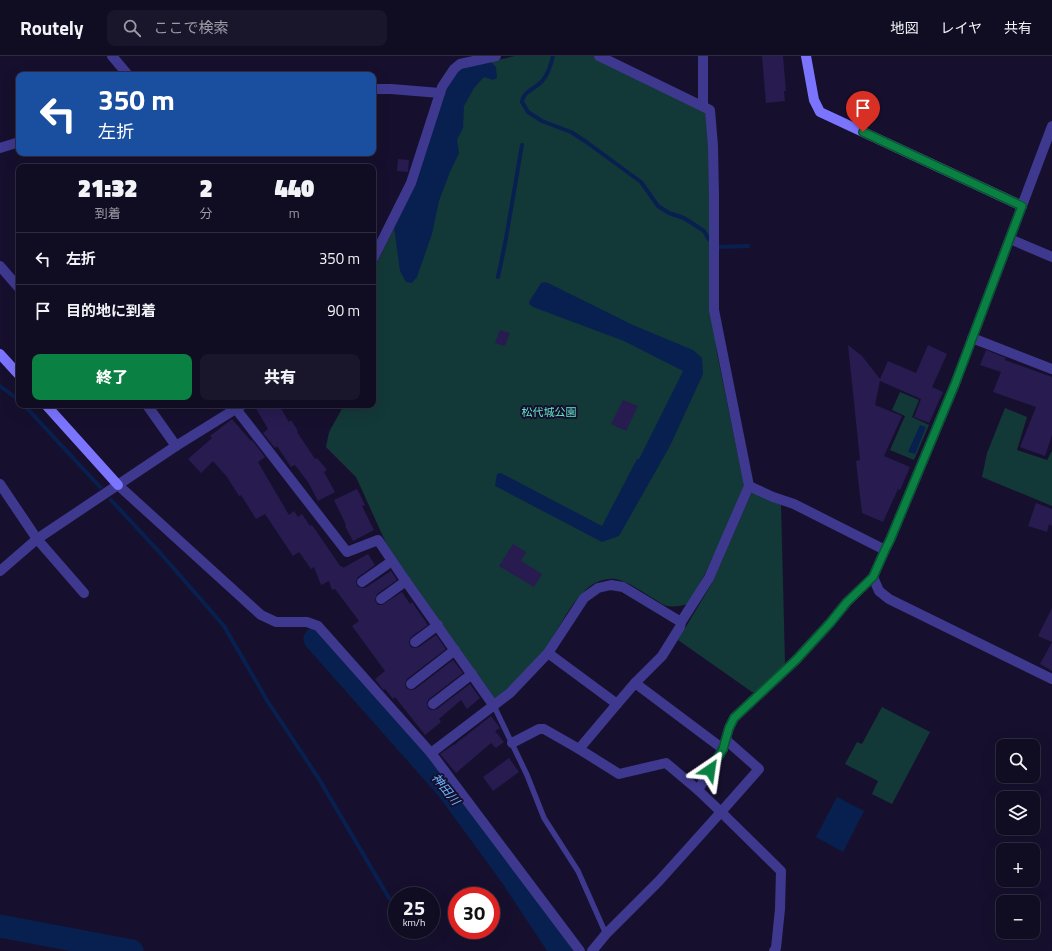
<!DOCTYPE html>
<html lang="ja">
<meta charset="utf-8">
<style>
:root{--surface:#100c22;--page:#19152a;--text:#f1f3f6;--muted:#9c9ba5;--line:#302c40;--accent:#0b8043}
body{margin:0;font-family:"Titillium Web","Noto Sans JP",sans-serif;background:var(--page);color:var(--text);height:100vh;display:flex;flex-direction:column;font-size:15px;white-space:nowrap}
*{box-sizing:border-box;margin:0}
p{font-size:13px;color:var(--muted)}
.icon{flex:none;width:22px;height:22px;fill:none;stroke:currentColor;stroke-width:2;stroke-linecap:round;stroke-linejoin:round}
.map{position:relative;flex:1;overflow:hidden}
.panel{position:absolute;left:16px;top:108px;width:360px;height:244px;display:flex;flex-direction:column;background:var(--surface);border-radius:8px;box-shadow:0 4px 16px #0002,0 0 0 1px var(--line)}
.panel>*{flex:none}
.banner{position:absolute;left:16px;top:16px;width:360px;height:84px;border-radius:8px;box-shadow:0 4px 16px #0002,0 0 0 1px var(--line);background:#1a4fa0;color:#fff;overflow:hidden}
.controls{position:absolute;left:996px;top:683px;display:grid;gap:8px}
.controls a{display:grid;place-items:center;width:44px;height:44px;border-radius:8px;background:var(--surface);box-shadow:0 4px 16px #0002,0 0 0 1px var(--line);font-size:20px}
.speed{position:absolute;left:388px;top:831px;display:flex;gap:8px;font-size:20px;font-weight:700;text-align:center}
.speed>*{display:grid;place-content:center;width:52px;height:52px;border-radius:50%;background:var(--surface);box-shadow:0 4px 16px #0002,0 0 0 1px var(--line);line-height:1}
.speed small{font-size:10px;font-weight:400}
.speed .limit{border:6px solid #d22;background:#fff;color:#111}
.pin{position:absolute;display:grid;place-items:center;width:34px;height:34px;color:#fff;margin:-41px -17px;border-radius:50% 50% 50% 0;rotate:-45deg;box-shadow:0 0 4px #0007}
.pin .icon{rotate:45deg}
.me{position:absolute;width:44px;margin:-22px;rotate:32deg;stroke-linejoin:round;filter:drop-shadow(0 0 3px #0008)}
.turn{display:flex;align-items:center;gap:14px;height:84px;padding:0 16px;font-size:18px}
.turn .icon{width:52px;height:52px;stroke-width:2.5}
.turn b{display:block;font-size:28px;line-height:34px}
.eta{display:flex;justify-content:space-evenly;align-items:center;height:68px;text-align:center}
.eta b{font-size:24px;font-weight:800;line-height:28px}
.action{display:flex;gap:8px;margin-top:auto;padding:8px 16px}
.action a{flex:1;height:46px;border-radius:8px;background:var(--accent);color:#fff;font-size:16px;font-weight:800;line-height:46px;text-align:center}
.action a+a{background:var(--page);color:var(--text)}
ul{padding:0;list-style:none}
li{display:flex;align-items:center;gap:12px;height:52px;padding:0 16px;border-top:1px solid var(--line)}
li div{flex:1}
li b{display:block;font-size:15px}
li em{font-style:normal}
header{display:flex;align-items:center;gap:24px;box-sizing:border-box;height:56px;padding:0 20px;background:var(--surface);border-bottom:1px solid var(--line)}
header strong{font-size:19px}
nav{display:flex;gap:22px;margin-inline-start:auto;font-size:14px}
.search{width:280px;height:36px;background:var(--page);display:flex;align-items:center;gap:10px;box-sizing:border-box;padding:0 14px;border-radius:8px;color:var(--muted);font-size:15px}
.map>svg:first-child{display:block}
</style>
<header>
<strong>Routely</strong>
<div class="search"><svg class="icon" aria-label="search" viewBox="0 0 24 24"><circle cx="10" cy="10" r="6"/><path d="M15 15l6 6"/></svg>ここで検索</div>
<nav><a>地図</a><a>レイヤ</a><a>共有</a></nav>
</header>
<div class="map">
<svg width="1052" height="895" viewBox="0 0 1052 895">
<rect width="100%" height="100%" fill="#16102e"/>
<g fill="#133838">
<path d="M 515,0 L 593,0 L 709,57 L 715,280 L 717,297 L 744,429 L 727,471 L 703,522 L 688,548 C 681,550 674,551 667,550 C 663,549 659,546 656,544 C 643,537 629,525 615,523 C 578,519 559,578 540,601 C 527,617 511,630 496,644 L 438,565 L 386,487 L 356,421 L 326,391 L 329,376 L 344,349 L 373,349 L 373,215 L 415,129 L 462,12 Z"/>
<polygon points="900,336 919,344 912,361 929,369 914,404 890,394 905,360 892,354"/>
<polygon points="1005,352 1027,361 1017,394 1047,404 1052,395 1052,450 982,421 987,397"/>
<polygon points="752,436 781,449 785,606 784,609 756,636 752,636 678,584 712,527"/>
<polygon points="882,651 930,676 892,748 872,738 878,725 845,708 857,686 862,688"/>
</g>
<g fill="#08204f">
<polygon points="491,6 496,11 497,22 493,24 484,21 474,32 464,50 463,72 457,84 459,97 450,116 439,145 432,178 417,221 412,227 406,226 400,215 394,171 444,36 454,20 462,12"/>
<polygon points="546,226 633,269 693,294 702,302 703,318 670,390 619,480 602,486 495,430 497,418 501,417 602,470 637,403 639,403 683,315 624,285 533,251 529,248 529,246 541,227"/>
<polygon points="920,369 926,371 915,398 908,396"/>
<polygon points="837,741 864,755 843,796 816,781"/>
</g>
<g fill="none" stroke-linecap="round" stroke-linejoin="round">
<g stroke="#08204f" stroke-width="4">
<path d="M 553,0 C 551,8 549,17 543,24 C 537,32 523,35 522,46 L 528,56 L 542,65 L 571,76 L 585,85 L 641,126 L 658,150 L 669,157 L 684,162 L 704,175 L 708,182 L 715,189 L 719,191 L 748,190"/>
<polyline points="498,221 505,188 522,89"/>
<polyline points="0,330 19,344"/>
<polyline points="24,349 100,431"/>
<polyline points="111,444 163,500 224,570 268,646 319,723 389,842"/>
</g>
<g stroke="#08204f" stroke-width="23">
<polyline points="315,583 447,732 512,821 561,895"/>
<polyline points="0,870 132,895"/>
</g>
</g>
<g fill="#271b50">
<polygon points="762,0 783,0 786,35 784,35 785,45 766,47"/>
<polygon points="398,103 409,104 408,116 397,115"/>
<polygon points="500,274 510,277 505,290 495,287"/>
<polygon points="848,289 862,300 880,323 888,305 916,317 928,289 947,298 932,331 943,336 929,367 914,361 921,343 880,325 875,349 902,360 884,400 910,411 900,434 898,433 883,466 862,457 856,405 860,404"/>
<polygon points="986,294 1006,302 1005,304 1052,321 1052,379 1045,400 1020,391 1036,351 993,336 1001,316 980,309"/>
<polygon points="623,344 638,350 626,375 611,368"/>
<polygon points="254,349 279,349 289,366 291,364 298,375 297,376 315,403 317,402 327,414 324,416 335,436 318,445 308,426 295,409 291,411 277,390 275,392 263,377 268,373"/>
<polygon points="232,363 251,385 252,384 265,401 258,406 289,459 294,455 298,461 302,458 310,470 312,469 341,511 343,510 343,512 368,498 375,509 358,521 356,526 357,530 362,532 365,532 391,515 397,524 377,538 375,544 378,549 382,549 402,536 410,548 412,546 428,569 411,581 409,586 410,590 413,592 419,591 436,579 446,593 407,623 405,628 406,632 411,634 415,633 453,604 463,617 429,643 427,646 428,652 431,654 437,653 470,628 480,642 467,653 461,644 439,663 441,666 425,679 395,641 393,643 385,633 383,634 381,631 375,623 385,615 352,570 359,565 335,533 332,534 329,525 321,529 314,511 311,513 299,496 293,500 265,458 256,463 241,439 239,440 227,421 213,405 201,417 188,403 212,382 210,380"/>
<polygon points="357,433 365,449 362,450 374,474 353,485 345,470 346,469 334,444"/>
<polygon points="1036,447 1052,453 1052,470 1049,468 1047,476 1028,470"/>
<polygon points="513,488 526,496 521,505 542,518 534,531 499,510"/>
<polygon points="1052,552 1052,615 1040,608 1052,586 1038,580"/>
<polygon points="491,660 500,672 495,675 504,686 496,692 491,687 456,717 440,698 453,689 454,689"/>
<polygon points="509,702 519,716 493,735 483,721"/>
</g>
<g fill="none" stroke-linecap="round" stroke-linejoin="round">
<polyline stroke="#3e398f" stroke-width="5.5" points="494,650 527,719 544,762 578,815 606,878"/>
<g stroke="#3e398f" stroke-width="10">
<polyline points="112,0 128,19"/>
<polyline points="703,0 703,50"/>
<polyline points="373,33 391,33 440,37"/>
<polyline points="0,92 19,86"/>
<polyline points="1010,183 1052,201"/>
<polyline points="373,203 411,127 442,31 454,13 460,8 496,0"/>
<polyline points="0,210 19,232"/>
<polyline points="972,282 1052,313"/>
<polyline points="147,349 176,390 242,349"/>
<polyline points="236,353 347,496 378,484 405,524 494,650"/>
<polyline points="0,428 37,483 84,537"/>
<polyline points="118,429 261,559 276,566 307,566 318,570 431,697 580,895"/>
<polyline points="749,430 773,441 794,448 885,494"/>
<polyline points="0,515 37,483 176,390"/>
<polyline points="873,521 879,535 889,543 1052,623"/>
<polyline points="362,526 392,505"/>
<polyline points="381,543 406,525"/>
<polyline points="415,586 438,569"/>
<polyline points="548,597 617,648 635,627 723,693"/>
<polyline points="635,627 662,600 680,571 681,566"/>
<polyline points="411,628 455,594"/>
<polyline points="433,648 472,618"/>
<polyline points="617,648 579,693 619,718 666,707 698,734"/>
<polyline points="726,684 759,713 721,756 781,815 780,853 776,892 774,895"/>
<polyline points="512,687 539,673 544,673 579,693"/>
<polyline points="431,697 510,637 548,597 584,542 598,532 611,529 623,531 681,566 709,522 749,430 714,254 714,140 713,90 710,54 599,0"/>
<polyline points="592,895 606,878 659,825 721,756 698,734 723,693 729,672 734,662 796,604 830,567 847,546 873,521 885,494 890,484 955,328 1052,70"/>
</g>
<g stroke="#7b74ff" stroke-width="10">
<polyline points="806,0 814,44 820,56 1022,150"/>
<polyline points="0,298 19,319"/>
<polyline points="46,349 118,429"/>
</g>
</g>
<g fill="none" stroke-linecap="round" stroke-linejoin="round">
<g stroke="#07532c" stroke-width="10">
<polyline id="route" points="710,714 723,693 729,672 734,662 796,604 830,567 847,546 873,521 885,494 890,484 955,328 1022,150 863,76"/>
</g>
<use href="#route" stroke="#0b8043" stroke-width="7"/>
</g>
<g text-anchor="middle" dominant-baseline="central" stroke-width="4" stroke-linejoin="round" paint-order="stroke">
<g font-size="11" fill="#61e7c9" stroke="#16102e">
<text x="549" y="356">松代城公園</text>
</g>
<g font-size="12" font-style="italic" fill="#6bb7ff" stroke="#16102e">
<text transform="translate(446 733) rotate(51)">神田川</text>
</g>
</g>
</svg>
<div class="controls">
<a><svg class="icon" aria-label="search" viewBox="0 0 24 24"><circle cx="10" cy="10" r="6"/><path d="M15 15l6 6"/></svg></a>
<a><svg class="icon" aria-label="layers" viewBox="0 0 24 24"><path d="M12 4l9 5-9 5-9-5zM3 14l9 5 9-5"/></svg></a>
<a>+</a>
<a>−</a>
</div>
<div class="speed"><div>25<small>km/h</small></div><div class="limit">30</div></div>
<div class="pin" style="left:863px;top:76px;background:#d93025"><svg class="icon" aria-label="arrive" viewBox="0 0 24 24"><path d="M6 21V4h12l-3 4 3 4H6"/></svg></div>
<svg class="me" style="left:710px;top:714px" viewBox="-20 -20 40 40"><path d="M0-17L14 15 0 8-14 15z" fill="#0b8043" stroke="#fff" stroke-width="4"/></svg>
<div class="banner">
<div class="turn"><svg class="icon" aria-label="left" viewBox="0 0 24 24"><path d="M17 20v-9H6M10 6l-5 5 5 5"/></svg><div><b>350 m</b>左折</div></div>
</div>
<section class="panel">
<div class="eta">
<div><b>21:32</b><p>到着</p></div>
<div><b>2</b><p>分</p></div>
<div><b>440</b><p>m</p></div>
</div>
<ul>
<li><svg class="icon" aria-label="left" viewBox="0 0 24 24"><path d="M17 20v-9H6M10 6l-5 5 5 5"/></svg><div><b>左折</b></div><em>350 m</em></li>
<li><svg class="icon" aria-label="arrive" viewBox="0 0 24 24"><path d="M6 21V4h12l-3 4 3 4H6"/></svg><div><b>目的地に到着</b></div><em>90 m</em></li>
</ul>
<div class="action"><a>終了</a><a>共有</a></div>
</section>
</div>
